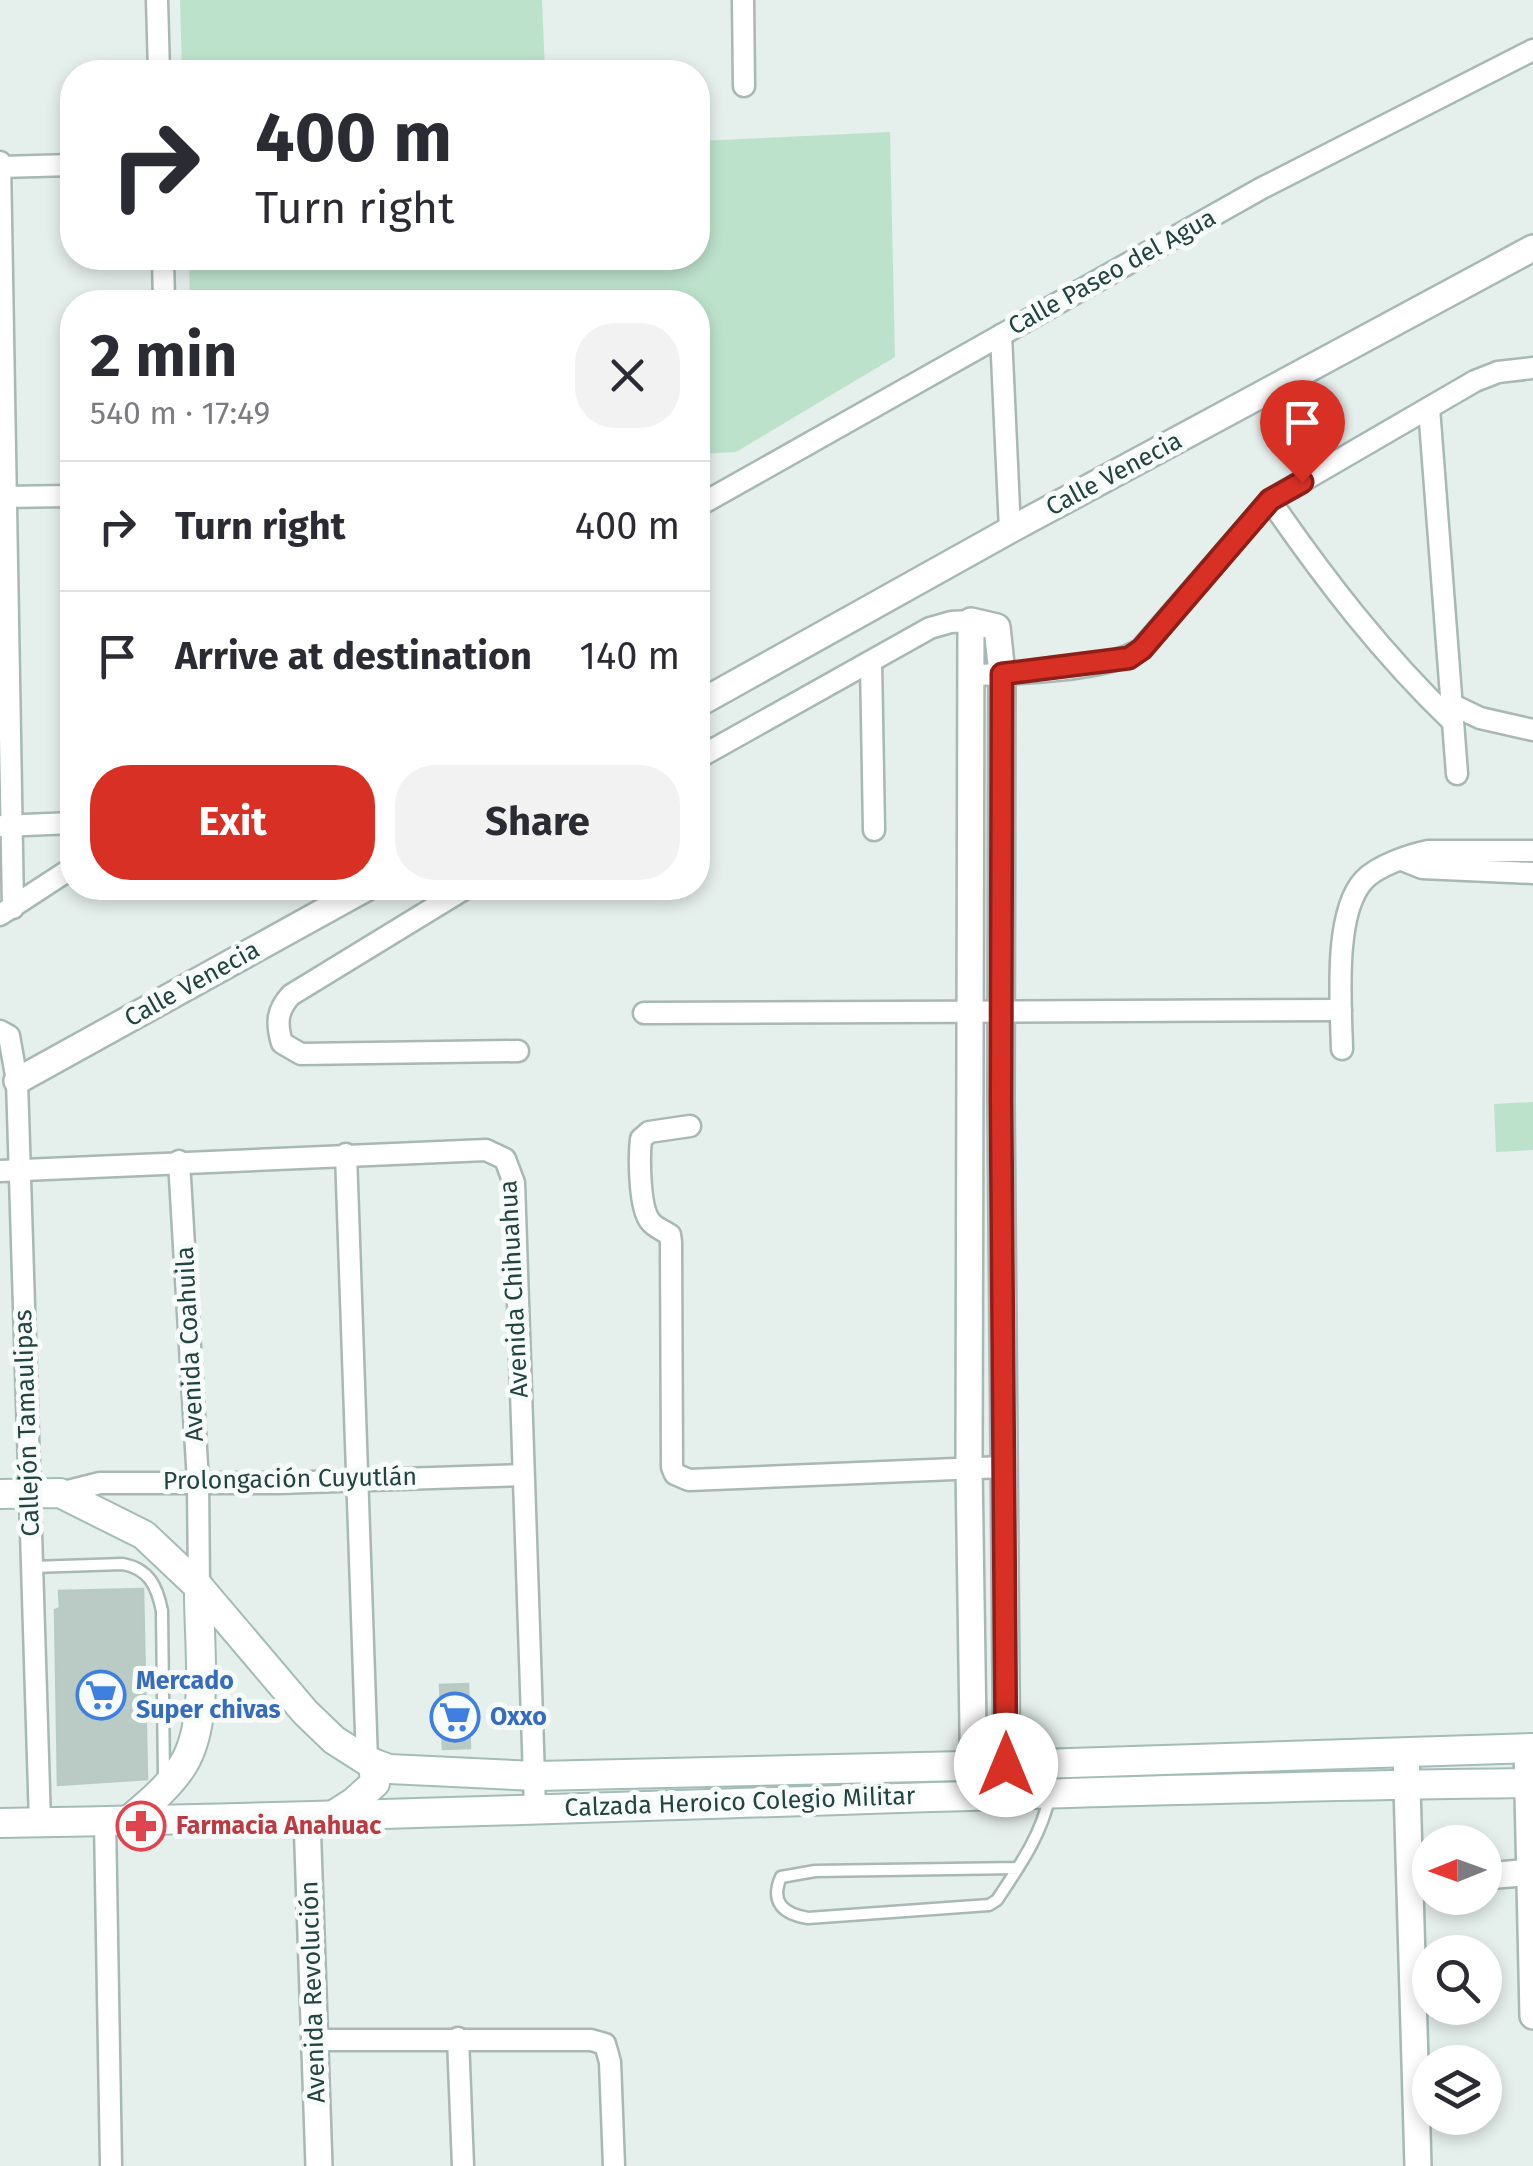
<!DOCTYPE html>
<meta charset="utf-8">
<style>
:root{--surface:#fff;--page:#f2f2f3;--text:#2b2b33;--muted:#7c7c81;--line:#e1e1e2;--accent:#d93025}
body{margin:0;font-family:"Fira Sans",sans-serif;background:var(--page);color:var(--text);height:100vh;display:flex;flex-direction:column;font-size:38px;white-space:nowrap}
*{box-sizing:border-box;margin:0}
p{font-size:32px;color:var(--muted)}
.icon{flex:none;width:55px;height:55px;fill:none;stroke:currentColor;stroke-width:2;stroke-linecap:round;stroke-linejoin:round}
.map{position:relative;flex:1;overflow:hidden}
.side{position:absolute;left:60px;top:290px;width:650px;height:610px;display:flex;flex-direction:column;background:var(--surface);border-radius:40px;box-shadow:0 5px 15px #0003}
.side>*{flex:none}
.hud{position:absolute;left:60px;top:60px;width:650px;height:210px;border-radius:40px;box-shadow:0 5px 15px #0003;background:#fff;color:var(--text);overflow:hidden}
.needle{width:65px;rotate:269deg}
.controls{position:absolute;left:1412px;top:1825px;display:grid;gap:20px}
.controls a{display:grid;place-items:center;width:90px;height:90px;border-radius:50%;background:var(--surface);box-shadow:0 5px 15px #0003;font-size:50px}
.pin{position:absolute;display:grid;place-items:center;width:85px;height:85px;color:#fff;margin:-102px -42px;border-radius:50% 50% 50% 0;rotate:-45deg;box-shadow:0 0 10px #0007}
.pin .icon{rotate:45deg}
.me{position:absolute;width:110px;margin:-55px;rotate:0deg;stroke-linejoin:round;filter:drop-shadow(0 0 8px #0008)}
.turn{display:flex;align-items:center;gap:35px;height:210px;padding:0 30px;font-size:45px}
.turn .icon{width:130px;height:130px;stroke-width:2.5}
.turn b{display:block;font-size:70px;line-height:85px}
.round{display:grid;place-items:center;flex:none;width:105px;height:105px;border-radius:40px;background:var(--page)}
.head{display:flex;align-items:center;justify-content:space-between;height:170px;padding:0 30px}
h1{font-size:60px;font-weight:700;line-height:75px}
.button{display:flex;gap:20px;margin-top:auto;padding:20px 30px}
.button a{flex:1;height:115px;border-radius:40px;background:var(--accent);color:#fff;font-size:40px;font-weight:700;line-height:115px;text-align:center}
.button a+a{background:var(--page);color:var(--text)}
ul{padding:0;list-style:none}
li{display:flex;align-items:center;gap:30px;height:130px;padding:0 30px;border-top:2px solid var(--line)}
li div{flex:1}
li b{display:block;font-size:38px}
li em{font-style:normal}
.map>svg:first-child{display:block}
</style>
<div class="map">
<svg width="1533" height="2166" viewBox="0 0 1533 2166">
<rect width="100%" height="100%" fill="#e5efec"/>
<g fill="#bde2cc">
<polygon points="180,0 542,0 545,72 182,72"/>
<polygon points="890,132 895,357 736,452 698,454 698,302 190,302 189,258 698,258 698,141"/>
<polygon points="1533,1102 1533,1150 1496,1152 1494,1104"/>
</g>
<g fill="#bacbc6" stroke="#b7cac4" stroke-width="2.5">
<polygon points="143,1589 147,1779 58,1785 55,1610 60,1608 59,1591"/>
<polygon points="468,1684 470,1748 443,1749 440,1685"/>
</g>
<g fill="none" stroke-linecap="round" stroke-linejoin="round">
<g stroke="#a7b8b5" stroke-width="15">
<g id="service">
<path d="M 32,1567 L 123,1564 C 149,1569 157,1586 162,1611 L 164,1778"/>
<path d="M 1018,1868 L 815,1871 L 781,1877 C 770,1902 783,1914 808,1918 L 989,1905 L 997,1900 C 1020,1865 1041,1836 1050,1795"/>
</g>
</g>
<g stroke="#a7b8b5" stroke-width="25">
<g id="minor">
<polyline points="157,0 159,72"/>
<polyline points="743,0 744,86"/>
<polyline points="0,162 13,908"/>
<polyline points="0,167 72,165"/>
<polyline points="163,258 164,302"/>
<polyline points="1001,335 1010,530"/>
<polyline points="1429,408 1457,774"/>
<polyline points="0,497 72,496"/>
<path d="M 1270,500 C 1325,580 1383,655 1453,722"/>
<polyline points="698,506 1262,188 1533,50"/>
<polyline points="871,662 874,830"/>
<path d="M 971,675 C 1013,674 1108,671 1141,649 L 1270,500 L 1475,381 L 1498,372 L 1533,368"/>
<polyline points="1451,704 1480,718 1533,730"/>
<polyline points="698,758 930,628 951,622 971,621"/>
<polyline points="2,826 72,823"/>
<polyline points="1402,860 1422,868 1533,873"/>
<path d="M 466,888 L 291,995 C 277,1010 276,1023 282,1043 L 301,1054 L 518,1051"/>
<polyline points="0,915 72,868"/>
<polyline points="644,1013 1341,1010"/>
<polyline points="0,1031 9,1036 17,1081 40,1822"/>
<path d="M 1342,1049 C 1341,1005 1333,913 1364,880 C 1377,866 1409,855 1428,851 L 1533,851"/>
<path d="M 690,1126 L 649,1132 L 641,1139 C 639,1157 639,1207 650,1221 C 655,1228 663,1230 670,1235 L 671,1242 L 672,1467 L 675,1474 L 689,1480 L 1003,1467"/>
<polyline points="346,1154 367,1761"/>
<polyline points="179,1161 198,1482 199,1587"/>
<polyline points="0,1171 486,1150 505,1159 514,1183 535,1807"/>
<polyline points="60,1493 100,1483 278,1483 522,1475"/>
<polyline points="105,1821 111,2166"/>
<polyline points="458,2038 463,2166"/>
<polyline points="316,2040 591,2040 605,2044 610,2062 614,2166"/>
</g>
</g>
<g stroke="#a7b8b5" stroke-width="30">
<g id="tertiary">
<polyline points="698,704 1010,530 1533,248"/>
<polyline points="17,1081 366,888"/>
<polyline points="1527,1748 1533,2016"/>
<polyline points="1406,1752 1418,2166"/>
<polyline points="974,1795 969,1467 971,621 997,627 1002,674 1001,1101 1007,1795"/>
<polyline points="307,1818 319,2166"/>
<polyline points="1485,1876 1533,1872"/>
</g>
</g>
<g stroke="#a3bcb7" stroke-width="32">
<g id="secondary">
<polyline points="0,1494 60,1493 144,1535 199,1587 305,1712 334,1740 367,1761 389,1769 536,1776 1006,1765 1533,1748"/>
<polyline points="332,1816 354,1802 375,1783 373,1763"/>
<path d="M 128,1821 C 148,1804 169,1787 183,1765 C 211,1720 198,1640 199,1587"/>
<path d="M 0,1823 C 511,1815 1022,1789 1533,1783"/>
</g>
</g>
<use href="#service" stroke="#fff" stroke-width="10"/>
<use href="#minor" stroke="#fff" stroke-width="20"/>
<use href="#tertiary" stroke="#fff" stroke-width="25"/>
<use href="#secondary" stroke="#fff" stroke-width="28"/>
</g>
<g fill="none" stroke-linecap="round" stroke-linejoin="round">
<g stroke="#8d1f18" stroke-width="25">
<polyline id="route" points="1006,1765 1001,1101 1002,674 1129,658 1142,649 1270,500 1302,482"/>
</g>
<use href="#route" stroke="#d93025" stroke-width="18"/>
</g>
<defs>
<g id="supermarket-ring" transform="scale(2.5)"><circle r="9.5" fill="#f7fbf9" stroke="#3f7fe0" stroke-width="1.5"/><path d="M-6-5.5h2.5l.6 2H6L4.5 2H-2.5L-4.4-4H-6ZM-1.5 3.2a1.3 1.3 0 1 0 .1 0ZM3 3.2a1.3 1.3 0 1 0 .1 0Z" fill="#3f7fe0"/></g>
<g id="pharmacy-ring" transform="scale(2.5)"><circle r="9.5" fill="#f7fbf9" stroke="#e0444e" stroke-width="1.5"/><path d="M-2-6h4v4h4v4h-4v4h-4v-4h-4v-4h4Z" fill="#e0444e"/></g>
</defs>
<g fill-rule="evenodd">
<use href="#supermarket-ring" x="101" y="1695"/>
<use href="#supermarket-ring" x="455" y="1717"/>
<use href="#pharmacy-ring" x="141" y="1826"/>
</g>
<g text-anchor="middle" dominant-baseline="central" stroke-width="10" stroke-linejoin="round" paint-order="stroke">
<g font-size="25" fill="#22433f" stroke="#f7fbf9">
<text transform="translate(1112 272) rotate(-29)">Calle Paseo del Agua</text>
<text transform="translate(1114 474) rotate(-28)">Calle Venecia</text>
<text transform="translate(192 984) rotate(-29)">Calle Venecia</text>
<text transform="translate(514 1289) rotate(-93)">Avenida Chihuahua</text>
<text transform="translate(190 1344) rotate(-93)">Avenida Coahuila</text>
<text transform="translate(27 1423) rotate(-92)">Callejón Tamaulipas</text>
<text transform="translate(290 1479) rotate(-1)">Prolongación Cuyutlán</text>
<text transform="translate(740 1802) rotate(-2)">Calzada Heroico Colegio Militar</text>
<text transform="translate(313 1992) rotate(-92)">Avenida Revolución</text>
</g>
<g font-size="25" font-weight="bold" fill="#366cbe" stroke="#f7fbf9" text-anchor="start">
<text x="136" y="1681">Mercado<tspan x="136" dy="29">Super chivas</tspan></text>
<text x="490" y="1717">Oxxo</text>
</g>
<g font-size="25" font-weight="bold" fill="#be3a42" stroke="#f7fbf9" text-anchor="start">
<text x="176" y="1826">Farmacia Anahuac</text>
</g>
</g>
</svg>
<div class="controls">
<a><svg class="needle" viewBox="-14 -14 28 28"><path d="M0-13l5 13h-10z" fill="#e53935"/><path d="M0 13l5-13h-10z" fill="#7c7c81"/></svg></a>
<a><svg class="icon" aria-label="search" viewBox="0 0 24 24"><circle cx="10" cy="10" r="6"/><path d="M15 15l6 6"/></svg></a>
<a><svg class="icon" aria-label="layers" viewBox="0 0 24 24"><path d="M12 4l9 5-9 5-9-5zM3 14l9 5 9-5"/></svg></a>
</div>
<div class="pin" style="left:1302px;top:482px;background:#d93025"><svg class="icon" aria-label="arrive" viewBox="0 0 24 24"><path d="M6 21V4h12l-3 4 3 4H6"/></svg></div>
<svg class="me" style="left:1006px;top:1765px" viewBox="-20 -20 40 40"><circle r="19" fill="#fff"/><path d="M0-13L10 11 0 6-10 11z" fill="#d93025"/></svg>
<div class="hud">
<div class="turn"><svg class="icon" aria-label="right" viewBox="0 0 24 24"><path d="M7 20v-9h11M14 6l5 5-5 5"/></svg><div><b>400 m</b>Turn right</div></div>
</div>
<section class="side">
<div class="head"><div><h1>2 min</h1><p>540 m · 17:49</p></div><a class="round"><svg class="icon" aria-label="close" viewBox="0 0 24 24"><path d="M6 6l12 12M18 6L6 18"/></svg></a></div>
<ul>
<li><svg class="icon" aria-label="right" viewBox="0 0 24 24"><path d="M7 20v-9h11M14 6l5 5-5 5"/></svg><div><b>Turn right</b></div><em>400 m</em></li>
<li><svg class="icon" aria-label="arrive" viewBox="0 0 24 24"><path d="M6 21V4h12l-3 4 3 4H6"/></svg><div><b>Arrive at destination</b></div><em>140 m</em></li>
</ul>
<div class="button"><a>Exit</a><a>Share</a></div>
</section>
</div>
